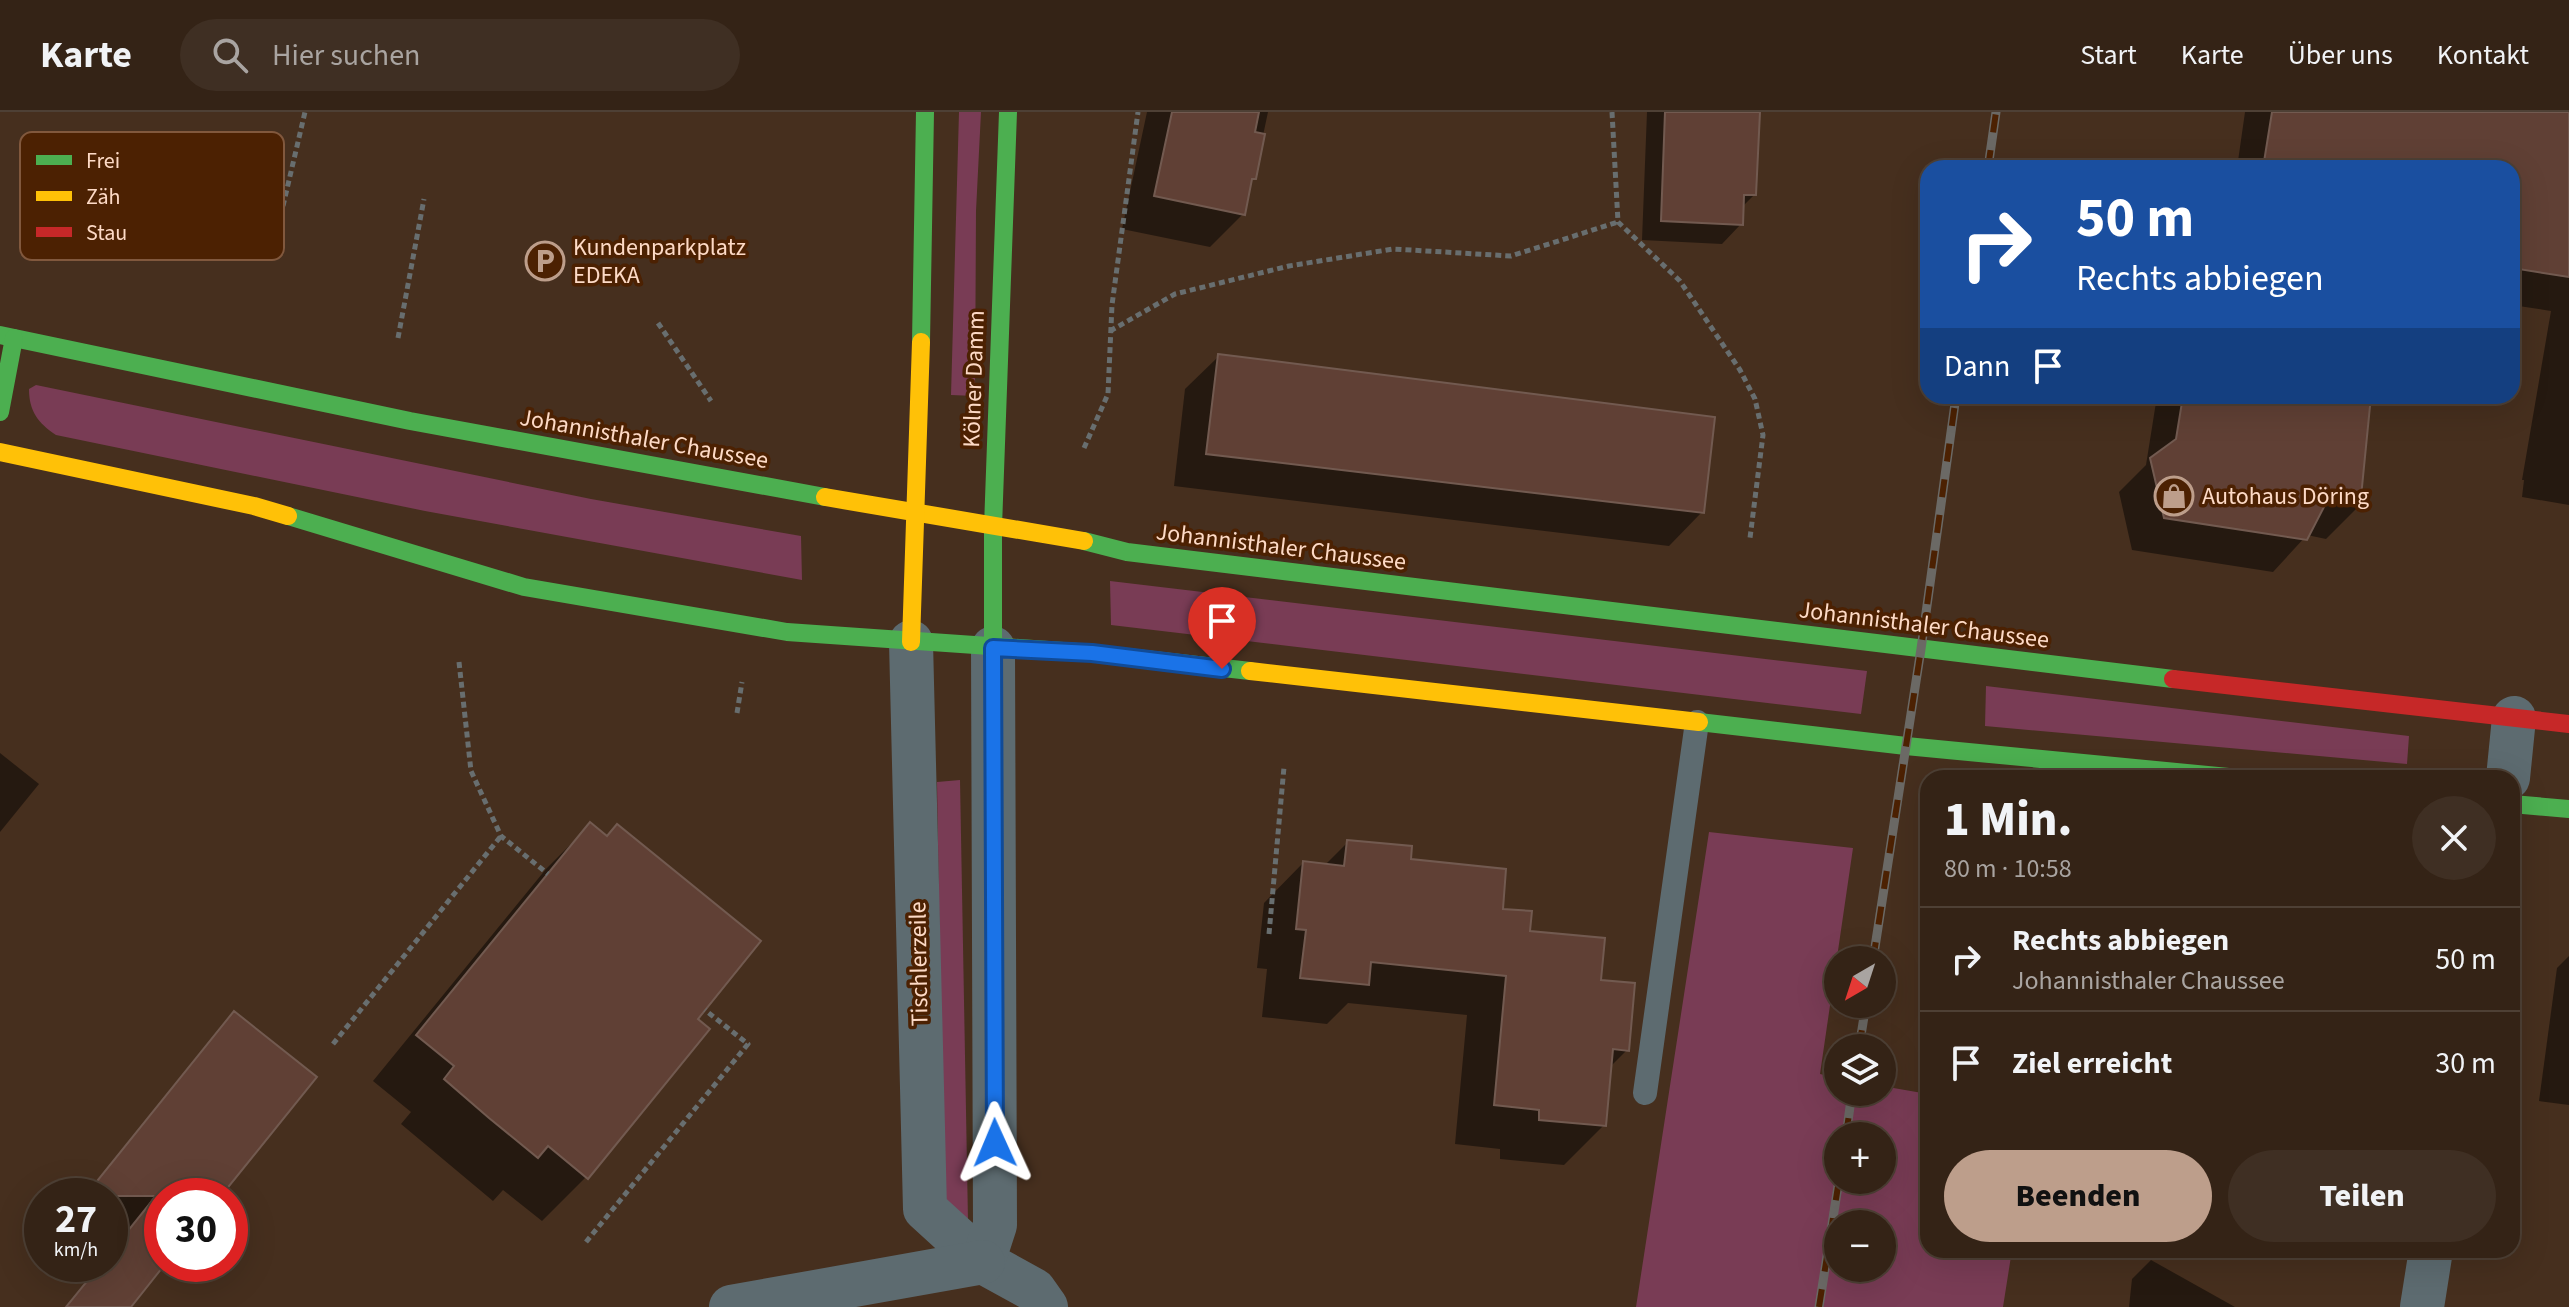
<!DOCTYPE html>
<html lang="de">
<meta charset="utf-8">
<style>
:root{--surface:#342316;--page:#3f2f23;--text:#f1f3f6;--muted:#a9a4a1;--line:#4e4035;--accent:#bd9e8b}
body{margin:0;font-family:"Source Sans 3",sans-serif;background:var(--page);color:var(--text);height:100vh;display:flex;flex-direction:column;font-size:30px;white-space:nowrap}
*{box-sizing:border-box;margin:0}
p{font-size:26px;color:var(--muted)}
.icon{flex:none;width:44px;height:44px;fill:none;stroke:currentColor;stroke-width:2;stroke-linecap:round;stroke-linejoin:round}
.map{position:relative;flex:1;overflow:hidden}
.drawer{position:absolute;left:1920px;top:658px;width:600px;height:488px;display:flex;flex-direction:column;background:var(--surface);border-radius:24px;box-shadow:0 8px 32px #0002,0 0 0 2px var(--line)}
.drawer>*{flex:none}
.hud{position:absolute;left:1920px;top:48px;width:600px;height:244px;border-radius:24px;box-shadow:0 8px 32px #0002,0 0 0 2px var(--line);background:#1a4fa0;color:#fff;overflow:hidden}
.needle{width:52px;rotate:219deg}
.controls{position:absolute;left:1824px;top:834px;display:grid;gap:16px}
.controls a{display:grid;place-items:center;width:72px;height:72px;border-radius:50%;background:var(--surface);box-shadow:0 8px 32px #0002,0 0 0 2px var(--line);font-size:40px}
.speed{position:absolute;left:24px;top:1066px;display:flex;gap:16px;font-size:40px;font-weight:700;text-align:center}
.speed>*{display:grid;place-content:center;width:104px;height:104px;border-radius:50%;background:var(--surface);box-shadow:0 8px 32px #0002,0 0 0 2px var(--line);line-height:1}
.speed small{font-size:20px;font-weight:400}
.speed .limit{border:12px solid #d22;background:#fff;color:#111}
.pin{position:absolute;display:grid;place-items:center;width:68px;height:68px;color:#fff;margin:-82px -34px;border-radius:50% 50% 50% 0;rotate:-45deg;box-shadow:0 0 8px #0007}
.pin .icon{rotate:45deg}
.me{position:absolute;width:88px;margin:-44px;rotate:359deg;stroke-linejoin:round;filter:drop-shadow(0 0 6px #0008)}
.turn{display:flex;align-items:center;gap:28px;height:168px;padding:0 24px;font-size:36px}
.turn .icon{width:104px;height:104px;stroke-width:2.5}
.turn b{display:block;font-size:56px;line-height:68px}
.then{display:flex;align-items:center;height:76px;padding:0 24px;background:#0003;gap:16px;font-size:30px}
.round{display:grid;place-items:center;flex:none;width:84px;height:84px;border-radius:42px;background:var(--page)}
.overview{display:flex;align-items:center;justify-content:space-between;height:136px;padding:0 24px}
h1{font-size:48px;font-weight:800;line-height:60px}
.cta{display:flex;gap:16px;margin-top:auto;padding:16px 24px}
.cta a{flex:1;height:92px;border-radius:48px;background:var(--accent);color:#111;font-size:32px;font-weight:800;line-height:92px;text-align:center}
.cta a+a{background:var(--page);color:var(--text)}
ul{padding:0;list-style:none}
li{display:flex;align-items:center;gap:24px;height:104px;padding:0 24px;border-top:2px solid var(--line)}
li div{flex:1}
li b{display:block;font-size:30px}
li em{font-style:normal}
header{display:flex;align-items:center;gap:48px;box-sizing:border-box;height:112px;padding:0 40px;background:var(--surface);border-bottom:2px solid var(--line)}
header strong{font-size:38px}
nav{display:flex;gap:44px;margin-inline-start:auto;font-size:28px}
.search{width:560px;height:72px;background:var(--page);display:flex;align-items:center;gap:20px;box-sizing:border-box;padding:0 28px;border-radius:44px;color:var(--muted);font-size:30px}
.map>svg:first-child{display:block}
</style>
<header>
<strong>Karte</strong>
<div class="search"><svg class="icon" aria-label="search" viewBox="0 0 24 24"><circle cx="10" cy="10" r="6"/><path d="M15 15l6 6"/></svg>Hier suchen</div>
<nav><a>Start</a><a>Karte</a><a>Über uns</a><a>Kontakt</a></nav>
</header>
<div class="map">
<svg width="2569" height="1195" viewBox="0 0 2569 1195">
<rect width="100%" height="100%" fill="#462f1e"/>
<g fill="#793c55" fill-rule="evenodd">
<polygon points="959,0 981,0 976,99 975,284 951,283"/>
<path d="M 36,273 L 591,387 L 801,424 L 802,468 L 425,399 L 56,323 C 38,311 29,299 29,277 Z"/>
<polygon points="1110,469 1867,559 1861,602 1111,513"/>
<polygon points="1986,574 2409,624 2407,652 1985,614"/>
<polygon points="960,668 968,1109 944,1100 937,670"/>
<path d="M 1709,720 L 1853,736 L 1820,962 L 1838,966 L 1838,980 L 1882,980 L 1882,974 L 1928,982 L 1928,1138 L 2012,1138 L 2003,1195 L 1636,1195 ZM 1882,1024 L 1882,1068 L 1838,1068 L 1838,1024 ZM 1838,1112 L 1882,1112 L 1882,1156 L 1838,1156 Z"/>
</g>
<g fill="#0007">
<polygon points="1147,0 1268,0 1254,66 1249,71 1243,102 1210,135 1122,117"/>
<polygon points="1647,0 1758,0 1754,83 1742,95 1741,112 1722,132 1642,128"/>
<polygon points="2245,0 2569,0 2569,393 2522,385 2524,368 2522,368 2551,199 2512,193 2512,56 2237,56"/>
<polygon points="1219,244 1702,400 1669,434 1174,374 1185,277"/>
<polygon points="2157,284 2370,284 2358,395 2326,427 2307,423 2273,460 2132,438 2119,380 2146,353"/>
<polygon points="0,641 39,672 0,720"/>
<polygon points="590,713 695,907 586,1065 542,1109 503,1078 493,1089 401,1012 411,1000 373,969 546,757"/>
<polygon points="1348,730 1409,749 1501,799 1527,820 1599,869 1627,938 1610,955 1604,1013 1564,1053 1500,1047 1500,1037 1455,1032 1467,903 1348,891 1327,912 1262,905 1267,857 1257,856 1264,791 1303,751 1324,754"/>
<polygon points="2569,844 2569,993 2539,989 2557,856"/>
<polygon points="235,902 314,966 218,1084 162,1084 163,1152 129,1195 67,1195 101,1152 110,1152 110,1141 119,1130 110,1122 110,1084 86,1084"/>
<polygon points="2151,1148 2235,1195 2129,1195 2132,1167"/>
</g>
<g fill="#604035" stroke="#725a50" stroke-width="2">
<polygon points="1172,0 1259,0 1255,20 1265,22 1256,67 1252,67 1245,103 1154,84"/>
<polygon points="1665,0 1760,0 1756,83 1744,83 1743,113 1661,109"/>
<polygon points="2272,0 2569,0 2569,165 2512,156 2512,56 2263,56"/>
<polygon points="1218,242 1715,305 1704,401 1206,342"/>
<polygon points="2183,284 2371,284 2360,395 2327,389 2307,428 2164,406 2150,346 2176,327"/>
<polygon points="590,710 607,724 617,712 761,829 698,907 710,917 588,1067 548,1034 538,1046 489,1006 444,967 454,954 416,923"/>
<polygon points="1347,728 1412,734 1411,747 1506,757 1503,797 1532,799 1530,819 1605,826 1601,868 1635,871 1629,939 1613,937 1606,1014 1539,1008 1539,998 1494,993 1506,864 1371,850 1369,873 1300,866 1306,818 1296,817 1303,749 1344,754"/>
<polygon points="234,899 317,965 221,1084 162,1084 162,1156 131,1195 66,1195 101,1152 110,1152 110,1141 156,1084 85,1084"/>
</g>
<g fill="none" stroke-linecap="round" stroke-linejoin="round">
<g stroke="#686e6f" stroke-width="5" stroke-dasharray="6 4" stroke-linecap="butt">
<polyline points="1612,0 1618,110 1680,169 1740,258 1755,287 1763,323 1750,426"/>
<polyline points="283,94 305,0"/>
<polyline points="658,211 711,289"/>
<polyline points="1110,219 1175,182 1289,154 1393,137 1511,144 1618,110"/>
<polyline points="398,226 424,87"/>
<polyline points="1084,336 1108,282 1112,193 1138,0"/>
<polyline points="459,550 471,659 501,724 548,762"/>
<polyline points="737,601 742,570"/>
<polyline points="1269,822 1284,655"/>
<polyline points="333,932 501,724"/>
<polyline points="586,1130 748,932 705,898"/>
</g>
<polyline stroke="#5d6b70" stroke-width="24" points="1645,981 1697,610"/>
<g stroke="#5d6b70" stroke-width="44">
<polyline points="911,530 925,1097 983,1150 1034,1178 1046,1195"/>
<polyline points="2508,666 2514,606"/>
<polyline points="983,1150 995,1113 993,536"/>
<polyline points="731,1195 983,1150"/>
<polyline points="2422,1195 2431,1138"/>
</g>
<g stroke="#4caf50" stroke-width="18">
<polyline points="0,223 410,309 825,385"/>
<polyline points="921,230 925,0"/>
<polyline points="0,300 14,226"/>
<polyline points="288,404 524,475 787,520 1092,541 1250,559"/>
<polyline points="1084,429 1127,440 2173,567"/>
<polyline points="993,536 993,415 1008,0"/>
<polyline points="1699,610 1906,634 2239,666"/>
<polyline points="2512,692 2569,697"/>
</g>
<g stroke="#ffc107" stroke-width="18">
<polyline points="0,340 254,394 288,404"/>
<polyline points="825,385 1084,429"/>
<polyline points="911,530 921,230"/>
<polyline points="1250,559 1699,610"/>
</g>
<polyline stroke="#c62828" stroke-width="18" points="2173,567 2569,612"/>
<g stroke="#6b6965" stroke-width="9">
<g id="rail">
<polyline points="1988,56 1996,0"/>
<polyline points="1873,848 1921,537 1956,284"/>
<polyline points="1859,936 1866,892"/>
<polyline points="1846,1024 1852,980"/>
<polyline points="1819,1195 1839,1068"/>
</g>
</g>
<use href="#rail" stroke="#4c2102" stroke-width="6" stroke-dasharray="18" stroke-linecap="butt"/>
</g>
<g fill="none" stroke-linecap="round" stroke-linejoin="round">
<g stroke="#114b97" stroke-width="20">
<polyline id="route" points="995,1031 993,536 1092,541 1222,557"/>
</g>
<use href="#route" stroke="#1a73e8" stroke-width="14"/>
</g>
<defs>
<g id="parking-ring" transform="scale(2)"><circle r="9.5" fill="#4c2102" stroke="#bd9e8b" stroke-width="1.5"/><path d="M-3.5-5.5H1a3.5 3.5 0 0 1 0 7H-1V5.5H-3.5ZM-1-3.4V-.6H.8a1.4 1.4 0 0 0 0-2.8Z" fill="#bd9e8b"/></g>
<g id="shop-ring" transform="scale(2)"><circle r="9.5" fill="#4c2102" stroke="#bd9e8b" stroke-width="1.5"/><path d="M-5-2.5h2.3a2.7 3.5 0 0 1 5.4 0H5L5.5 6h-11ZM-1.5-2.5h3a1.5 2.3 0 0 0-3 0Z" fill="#bd9e8b"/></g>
</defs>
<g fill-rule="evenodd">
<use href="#parking-ring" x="545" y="149"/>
<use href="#shop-ring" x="2174" y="384"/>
</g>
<g text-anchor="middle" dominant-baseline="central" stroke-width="7" stroke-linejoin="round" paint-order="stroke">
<g font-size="24" fill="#fddac6" stroke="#4c2102" text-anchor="start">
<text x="573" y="135">Kundenparkplatz<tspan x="573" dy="28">EDEKA</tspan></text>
<text x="2202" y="384">Autohaus Döring</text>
</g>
<g font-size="24" fill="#fddac6" stroke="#4c2102">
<text transform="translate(974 267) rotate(-88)">Kölner Damm</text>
<text transform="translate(644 327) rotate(10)">Johannisthaler Chaussee</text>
<text transform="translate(1281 435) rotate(7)">Johannisthaler Chaussee</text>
<text transform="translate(1924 513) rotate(7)">Johannisthaler Chaussee</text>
<text transform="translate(919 852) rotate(-91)">Tischlerzeile</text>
</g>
</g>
<rect x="20" y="20" width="264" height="128" rx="12" fill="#4c2102" stroke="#81583d" stroke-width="2"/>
<rect x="36" y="43" width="36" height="10" fill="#4caf50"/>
<rect x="36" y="79" width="36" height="10" fill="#ffc107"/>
<rect x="36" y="115" width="36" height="10" fill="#c62828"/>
<g font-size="22" fill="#fddac6">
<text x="86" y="56">Frei</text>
<text x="86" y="92">Zäh</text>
<text x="86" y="128">Stau</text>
</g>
</svg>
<div class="controls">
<a><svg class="needle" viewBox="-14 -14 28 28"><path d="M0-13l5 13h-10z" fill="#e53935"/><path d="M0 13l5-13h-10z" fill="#a9a4a1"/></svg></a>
<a><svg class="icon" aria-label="layers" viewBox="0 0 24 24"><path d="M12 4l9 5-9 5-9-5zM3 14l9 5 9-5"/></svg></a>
<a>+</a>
<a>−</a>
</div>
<div class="speed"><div>27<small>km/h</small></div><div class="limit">30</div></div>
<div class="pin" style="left:1222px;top:557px;background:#d93025"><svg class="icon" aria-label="arrive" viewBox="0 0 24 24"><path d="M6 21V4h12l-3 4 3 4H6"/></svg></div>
<svg class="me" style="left:995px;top:1031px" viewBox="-20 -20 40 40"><path d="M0-17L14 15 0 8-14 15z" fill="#1a73e8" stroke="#fff" stroke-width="4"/></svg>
<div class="hud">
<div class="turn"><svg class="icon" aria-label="right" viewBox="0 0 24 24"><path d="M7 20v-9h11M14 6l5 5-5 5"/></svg><div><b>50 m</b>Rechts abbiegen</div></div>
<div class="then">Dann<svg class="icon" aria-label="arrive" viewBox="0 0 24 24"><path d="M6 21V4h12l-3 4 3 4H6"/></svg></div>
</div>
<section class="drawer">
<div class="overview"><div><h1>1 Min.</h1><p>80 m · 10:58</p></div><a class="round"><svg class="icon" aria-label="close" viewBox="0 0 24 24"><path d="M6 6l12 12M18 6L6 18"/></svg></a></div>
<ul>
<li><svg class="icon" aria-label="right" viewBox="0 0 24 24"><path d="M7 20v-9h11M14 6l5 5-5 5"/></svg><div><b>Rechts abbiegen</b><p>Johannisthaler Chaussee</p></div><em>50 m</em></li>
<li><svg class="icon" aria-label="arrive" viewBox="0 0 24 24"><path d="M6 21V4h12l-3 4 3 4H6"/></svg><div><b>Ziel erreicht</b></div><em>30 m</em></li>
</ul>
<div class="cta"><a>Beenden</a><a>Teilen</a></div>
</section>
</div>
